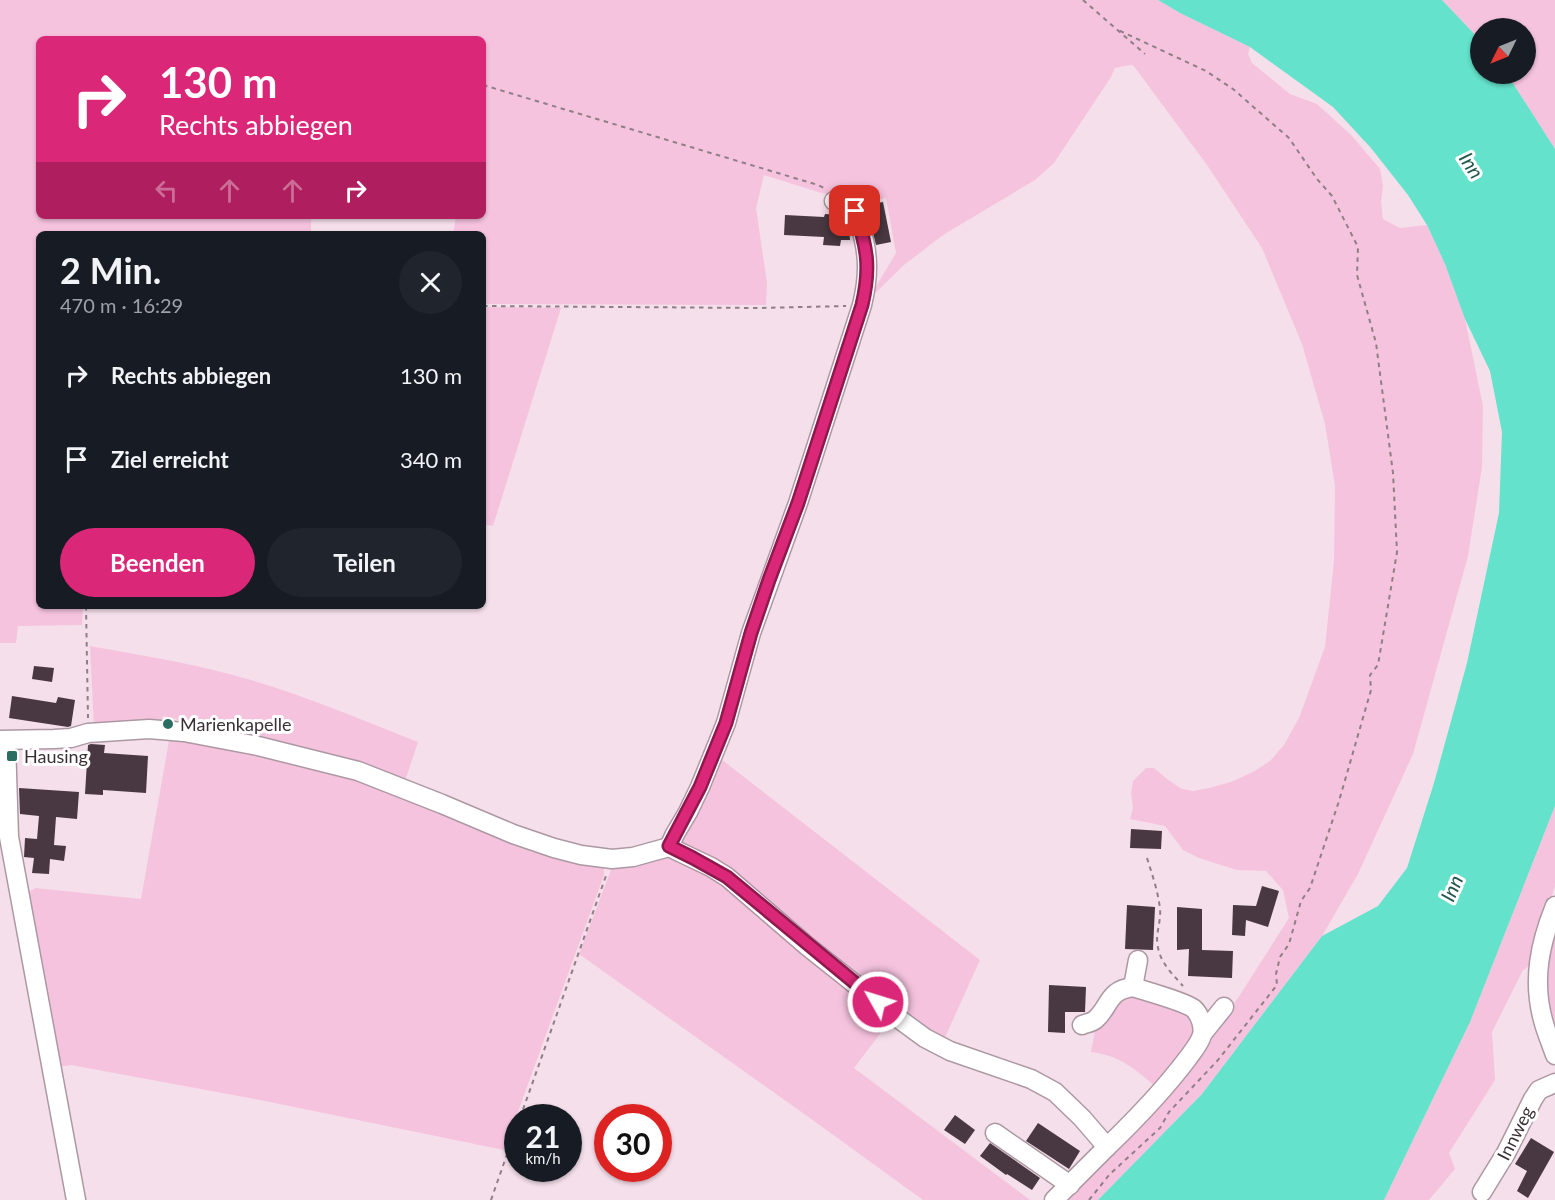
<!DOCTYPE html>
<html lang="de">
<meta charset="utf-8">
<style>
:root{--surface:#171b24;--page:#20242c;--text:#f1f3f6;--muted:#9ea1a6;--accent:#db2777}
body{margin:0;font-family:Lato,sans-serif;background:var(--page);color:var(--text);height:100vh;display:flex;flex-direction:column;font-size:22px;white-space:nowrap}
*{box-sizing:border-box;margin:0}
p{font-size:20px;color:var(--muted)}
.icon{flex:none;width:33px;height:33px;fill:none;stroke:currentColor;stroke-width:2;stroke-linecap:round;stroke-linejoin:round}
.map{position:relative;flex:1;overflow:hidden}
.side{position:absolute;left:36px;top:231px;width:450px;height:378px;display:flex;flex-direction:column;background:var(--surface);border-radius:9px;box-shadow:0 2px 4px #0004}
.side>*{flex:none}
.top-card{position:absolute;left:36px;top:36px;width:450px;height:183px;border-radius:9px;box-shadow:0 2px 4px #0004;background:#db2777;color:#fff;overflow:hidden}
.needle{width:39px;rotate:227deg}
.fabs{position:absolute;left:1470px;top:18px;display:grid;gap:12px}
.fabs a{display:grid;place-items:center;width:66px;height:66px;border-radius:50%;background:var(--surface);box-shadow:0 2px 4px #0004;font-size:30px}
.speed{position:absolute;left:504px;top:1104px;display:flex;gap:12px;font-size:30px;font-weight:700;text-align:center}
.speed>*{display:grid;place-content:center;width:78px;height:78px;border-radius:50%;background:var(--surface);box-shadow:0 2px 4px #0004;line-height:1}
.speed small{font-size:15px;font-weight:400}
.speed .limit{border:9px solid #d22;background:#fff;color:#111}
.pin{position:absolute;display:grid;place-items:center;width:51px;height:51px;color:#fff;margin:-26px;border-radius:12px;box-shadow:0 3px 9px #0006}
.me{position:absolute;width:66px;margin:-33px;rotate:309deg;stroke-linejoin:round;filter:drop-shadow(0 0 4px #0008)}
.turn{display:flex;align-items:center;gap:21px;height:126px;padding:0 24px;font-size:27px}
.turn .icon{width:78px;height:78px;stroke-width:2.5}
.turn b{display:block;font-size:42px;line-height:51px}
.lanes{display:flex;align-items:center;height:57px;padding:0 24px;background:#0003;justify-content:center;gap:30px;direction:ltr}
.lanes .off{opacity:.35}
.round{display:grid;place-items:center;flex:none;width:63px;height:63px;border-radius:32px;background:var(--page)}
.head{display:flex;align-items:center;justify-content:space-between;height:102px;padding:0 24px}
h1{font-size:36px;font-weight:700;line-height:45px}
.cta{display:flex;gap:12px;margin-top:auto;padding:12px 24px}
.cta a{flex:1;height:69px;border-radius:36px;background:var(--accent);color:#fff;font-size:24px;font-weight:700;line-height:69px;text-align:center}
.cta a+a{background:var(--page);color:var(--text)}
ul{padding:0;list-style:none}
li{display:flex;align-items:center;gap:18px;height:84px;padding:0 24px}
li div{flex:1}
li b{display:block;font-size:22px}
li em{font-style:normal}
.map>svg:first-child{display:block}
</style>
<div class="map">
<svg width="1555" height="1200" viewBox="0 0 1555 1200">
<rect width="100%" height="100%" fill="#f5dfea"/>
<g fill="#f6c3df">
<polygon points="0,0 1158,0 1180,13 1250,47 1248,54 1252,63 1290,94 1317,104 1352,136 1380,169 1383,186 1381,202 1383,219 1400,228 1427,225 1445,264 1465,319 1483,406 1482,467 1468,556 1413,754 1358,874 1322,936 1202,1094 1098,1200 1058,1200 1196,1052 1238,998 1289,918 1283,890 1266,871 1237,870 1199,858 1183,850 1165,826 1130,819 1133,808 1131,793 1133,781 1146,768 1154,768 1167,779 1182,789 1193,791 1209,788 1231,782 1253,772 1270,761 1284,745 1299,718 1325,647 1334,561 1335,486 1325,424 1302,344 1262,248 1207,165 1133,65 1124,66 1115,68 1111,77 1054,163 1035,180 943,235 904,265 868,300 896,253 886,198 863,203 818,192 764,175 756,208 767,283 766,305 483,304 483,234 453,234 456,216 483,216 483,39 39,39 39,216 311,216 311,234 39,234 39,606 83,606 82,625 18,626 16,643 0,643"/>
<polygon points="1442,0 1555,0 1555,149 1507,74 1526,74 1526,28 1480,28 1480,40"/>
<polygon points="483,307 561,308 493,526 483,524"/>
<path d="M 90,646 C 138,655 186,662 233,675 C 296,692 357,718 418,742 L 404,784 L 190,730 L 176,719 L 163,716 L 158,726 L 94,728 Z"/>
<polygon points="170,735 298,759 604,866 604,875 504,1150 260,1100 71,1065 57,1067 26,894 35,888 141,899"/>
<polygon points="717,756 980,960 942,1044 680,845 679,833"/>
<polygon points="1555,806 1555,886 1541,927 1531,965 1523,970 1492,1032 1495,1080 1449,1153 1455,1169 1429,1200 1384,1200 1470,1022"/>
<polygon points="671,854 705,868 892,1018 854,1068 1030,1200 923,1200 814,1121 579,954 614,862"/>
<polygon points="1555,928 1555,1034 1549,1012 1545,960"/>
<path d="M 1132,993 L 1193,1016 L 1197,1037 L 1158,1089 C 1136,1070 1122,1056 1091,1052 L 1095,1031 L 1108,1008 Z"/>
</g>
<polygon fill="#64e2cb" points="1158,0 1442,0 1480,40 1480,74 1507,74 1555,149 1555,806 1470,1022 1384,1200 1098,1200 1202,1094 1322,936 1378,906 1407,868 1434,783 1467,663 1499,513 1502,432 1490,371 1465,319 1445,264 1427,225 1408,195 1371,148 1333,107 1250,47 1180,13"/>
<g fill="#493841">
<polygon points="883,202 891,242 876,245 866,205"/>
<polygon points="825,214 842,215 841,222 847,222 849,229 850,240 841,240 840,246 823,245 824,237 784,235 785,215 824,217"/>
<polygon points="34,666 54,668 52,682 32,679"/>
<polygon points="12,696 56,703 58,697 75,700 71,726 68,727 9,718"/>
<polygon points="91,744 105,745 104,753 148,756 146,793 103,790 103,795 85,794 88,745"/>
<polygon points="19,788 79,792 77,819 56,817 54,845 66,846 64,861 50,859 49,874 32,873 34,858 24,857 25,838 37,839 39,816 20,814"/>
<polygon points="1131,829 1162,831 1161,849 1130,848"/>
<polygon points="1262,886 1279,891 1268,927 1246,920 1245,936 1232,935 1233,905 1256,906"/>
<polygon points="1127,905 1155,907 1153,950 1125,949"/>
<polygon points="1177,907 1202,909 1202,950 1233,951 1232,978 1188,976 1189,949 1177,950"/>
<polygon points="1049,985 1086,987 1085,1012 1065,1012 1065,1033 1048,1032"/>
<polygon points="955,1115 975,1130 965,1144 944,1130"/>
<polygon points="1038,1123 1080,1151 1069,1169 1026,1141"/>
<polygon points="1531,1138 1554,1152 1528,1198 1517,1191 1527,1171 1515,1164"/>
<polygon points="990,1143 1040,1178 1032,1190 1007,1174 1006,1175 980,1156"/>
</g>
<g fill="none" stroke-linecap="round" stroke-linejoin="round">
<g stroke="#ac98a3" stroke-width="21">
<g id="minor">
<polyline points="0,740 54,739 71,738 88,733 149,729 184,732 258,746 358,771 442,804 513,834 554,848 581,855 612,859 633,857 669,847 711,867 727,877 807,946 895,1016 925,1038 950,1051 1031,1079 1055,1092 1082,1118 1107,1147 1054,1200"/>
<polyline points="6,741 9,837 76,1200"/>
<path d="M 669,847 L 675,834 L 688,812 L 700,787 L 726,723 L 751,633 L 798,503 L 862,305 C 869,276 869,254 860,225 C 858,221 857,215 855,211 C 851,204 841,203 834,201"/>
<path d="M 1555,906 C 1540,943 1532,980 1543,1020 C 1546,1032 1551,1043 1555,1055"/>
<polyline points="1133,987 1138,960"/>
<path d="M 1082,1025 C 1086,1023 1092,1023 1096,1019 C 1110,1006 1108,990 1133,987 C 1145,991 1186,1002 1194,1009 C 1200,1015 1204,1026 1202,1035 C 1200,1043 1193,1051 1188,1058 C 1164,1090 1135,1120 1107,1147"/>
<polyline points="1203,1033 1224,1007"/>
<polyline points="995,1133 1070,1185"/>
<polyline points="1482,1192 1506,1153 1533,1099 1539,1090 1555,1083"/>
</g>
</g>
<g stroke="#8e7f86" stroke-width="2" stroke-dasharray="4.5 4.5" stroke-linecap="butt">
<polyline points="1083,0 1145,54"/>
<polyline points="483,85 818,185 826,189"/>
<polyline points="483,306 758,308 846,306"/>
<polyline points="86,606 88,718"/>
<path d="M 1147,858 C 1152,874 1158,891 1160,909 C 1161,918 1158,927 1157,937 C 1157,960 1169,970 1183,986"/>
<polyline points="520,1118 607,873"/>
<polyline points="491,1200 518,1123"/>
<polyline points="1089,1200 1110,1174 1160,1128 1169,1112 1218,1060 1277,985 1276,974 1280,957 1289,944 1301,901 1310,888 1339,801 1371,690 1370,675 1378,665 1397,552 1393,473 1376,343 1357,275 1358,247 1332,196 1317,179 1289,138 1233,89 1206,71 1116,29"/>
</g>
<use href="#minor" stroke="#fff" stroke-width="18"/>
</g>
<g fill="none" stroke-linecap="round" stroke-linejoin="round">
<g stroke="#8e194d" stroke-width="15">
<path id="route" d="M 855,211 C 867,247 871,267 862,305 L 798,503 L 769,580 L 751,633 L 726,723 L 700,787 L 669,846 L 693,858 L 727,877 L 878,1002"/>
</g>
<use href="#route" stroke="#db2777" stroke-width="10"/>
</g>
<g fill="#296e61" stroke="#fff" stroke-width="2">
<circle cx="168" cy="724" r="6"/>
<rect x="6" y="750" width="12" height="12" rx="3"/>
</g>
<g text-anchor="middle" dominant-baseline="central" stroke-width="6" stroke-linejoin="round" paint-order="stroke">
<g font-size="18" fill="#393035" stroke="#fff" text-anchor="start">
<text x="180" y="724">Marienkapelle</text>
<text x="24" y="756">Hausing</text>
</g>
<g font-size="18" fill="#393035" stroke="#fff">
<text transform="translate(1515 1133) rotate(-63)">Innweg</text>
</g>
<g font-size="20" font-style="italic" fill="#22584e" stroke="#fff">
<text transform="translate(1472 165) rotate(57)">Inn</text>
<text transform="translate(1451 888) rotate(-67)">Inn</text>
</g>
</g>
</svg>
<div class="fabs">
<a><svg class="needle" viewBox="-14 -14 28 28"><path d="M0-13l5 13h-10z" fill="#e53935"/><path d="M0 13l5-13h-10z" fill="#9ea1a6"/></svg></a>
</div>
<div class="speed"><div>21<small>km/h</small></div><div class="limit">30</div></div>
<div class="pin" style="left:855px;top:211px;background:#d93025"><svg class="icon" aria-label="arrive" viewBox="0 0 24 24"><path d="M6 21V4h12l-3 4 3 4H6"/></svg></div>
<svg class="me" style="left:878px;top:1002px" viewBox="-20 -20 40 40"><circle r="17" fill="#db2777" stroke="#fff" stroke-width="3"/><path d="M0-11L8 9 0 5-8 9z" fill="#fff"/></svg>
<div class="top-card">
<div class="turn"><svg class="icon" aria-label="right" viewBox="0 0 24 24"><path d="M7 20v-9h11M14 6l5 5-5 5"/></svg><div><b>130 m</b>Rechts abbiegen</div></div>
<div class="lanes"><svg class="icon off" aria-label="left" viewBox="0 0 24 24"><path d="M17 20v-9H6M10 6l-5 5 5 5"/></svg><svg class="icon off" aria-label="ahead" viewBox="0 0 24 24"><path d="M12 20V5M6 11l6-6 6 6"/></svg><svg class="icon off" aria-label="ahead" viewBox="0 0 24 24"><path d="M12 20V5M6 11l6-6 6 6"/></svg><svg class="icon" aria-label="right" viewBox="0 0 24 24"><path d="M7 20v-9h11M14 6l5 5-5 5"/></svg></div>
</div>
<section class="side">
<div class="head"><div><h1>2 Min.</h1><p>470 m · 16:29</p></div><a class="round"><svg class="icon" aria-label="close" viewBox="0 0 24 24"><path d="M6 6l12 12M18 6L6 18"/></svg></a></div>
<ul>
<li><svg class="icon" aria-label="right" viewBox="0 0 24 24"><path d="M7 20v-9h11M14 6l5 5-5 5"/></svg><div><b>Rechts abbiegen</b></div><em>130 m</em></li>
<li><svg class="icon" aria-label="arrive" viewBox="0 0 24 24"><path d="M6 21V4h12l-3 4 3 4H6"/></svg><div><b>Ziel erreicht</b></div><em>340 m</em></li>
</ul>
<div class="cta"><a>Beenden</a><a>Teilen</a></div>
</section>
</div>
